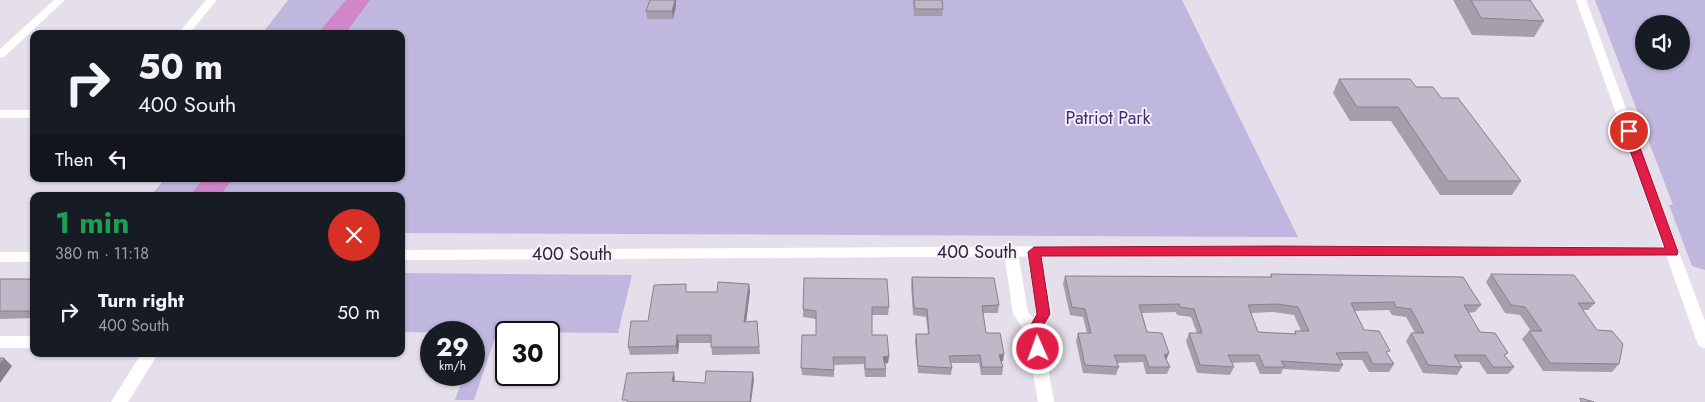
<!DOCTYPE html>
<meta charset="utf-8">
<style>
:root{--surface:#171b24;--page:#20242c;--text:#f1f3f6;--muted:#9ea1a6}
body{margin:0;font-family:Jost,sans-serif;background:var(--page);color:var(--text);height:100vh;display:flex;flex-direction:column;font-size:19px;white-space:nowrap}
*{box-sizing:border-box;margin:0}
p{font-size:16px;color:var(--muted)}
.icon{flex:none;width:28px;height:28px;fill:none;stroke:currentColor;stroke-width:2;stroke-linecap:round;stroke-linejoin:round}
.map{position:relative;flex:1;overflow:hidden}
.details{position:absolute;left:30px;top:192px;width:375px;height:165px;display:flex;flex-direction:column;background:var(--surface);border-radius:10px;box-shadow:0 1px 4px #0004}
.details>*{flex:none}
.hud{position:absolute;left:30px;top:30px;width:375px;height:152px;border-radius:10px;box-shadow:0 1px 4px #0004;background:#171b24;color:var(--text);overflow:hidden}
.tools{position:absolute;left:1635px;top:15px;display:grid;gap:10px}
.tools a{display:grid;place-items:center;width:55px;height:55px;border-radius:50%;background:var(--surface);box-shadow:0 1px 4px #0004;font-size:25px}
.speed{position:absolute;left:420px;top:321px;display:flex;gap:10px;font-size:25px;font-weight:700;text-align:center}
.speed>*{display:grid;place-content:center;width:65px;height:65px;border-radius:50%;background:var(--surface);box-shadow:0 1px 4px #0004;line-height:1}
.speed small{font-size:12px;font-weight:400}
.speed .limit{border:2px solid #111;border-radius:8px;background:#fff;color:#111}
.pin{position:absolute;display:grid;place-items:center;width:42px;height:42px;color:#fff;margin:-21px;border:2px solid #fff;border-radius:50%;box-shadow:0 1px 5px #0007}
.me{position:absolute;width:55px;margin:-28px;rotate:358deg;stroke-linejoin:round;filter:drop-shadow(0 0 4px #0008)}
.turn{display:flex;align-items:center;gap:18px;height:105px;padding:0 25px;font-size:22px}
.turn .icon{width:65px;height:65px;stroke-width:2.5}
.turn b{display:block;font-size:35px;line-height:42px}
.then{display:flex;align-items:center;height:48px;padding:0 25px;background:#0003;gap:10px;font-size:19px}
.round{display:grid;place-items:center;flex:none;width:52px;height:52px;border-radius:26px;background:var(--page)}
.head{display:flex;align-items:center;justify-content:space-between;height:85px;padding:0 25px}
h1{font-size:30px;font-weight:700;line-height:38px;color:#1e9e55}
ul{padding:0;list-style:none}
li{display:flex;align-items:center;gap:15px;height:70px;padding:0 25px}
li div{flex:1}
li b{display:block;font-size:19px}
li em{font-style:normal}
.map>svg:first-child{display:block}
</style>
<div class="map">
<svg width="1705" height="402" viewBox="0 0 1705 402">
<rect width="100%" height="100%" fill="#e5dfeb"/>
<g fill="#bfb7dd" fill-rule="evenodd">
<polygon points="288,0 1182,0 1298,237 401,233 401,196 150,196 165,179 401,179 401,34 262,34"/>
<path d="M 1595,0 L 1705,0 L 1705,270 L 1692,266 L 1669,205 L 1673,205 ZM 1644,24 L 1681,24 L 1681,61 L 1644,61 Z"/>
<polygon points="401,273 632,275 618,333 497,332 474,400 455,400 464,375 474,375 474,348 479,333 401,332"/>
</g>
<g fill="#d186cc">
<polygon points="346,0 370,0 345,34 317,34"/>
<polygon points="203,179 232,179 220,196 190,196"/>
</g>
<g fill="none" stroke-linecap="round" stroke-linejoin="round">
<g fill="#fff" fill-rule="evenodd">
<polygon points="54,0 65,0 4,57 0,58 0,49"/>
<polygon points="206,0 217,0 189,34 178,34"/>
<rect x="0" y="110" width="34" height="8"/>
<polygon points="1011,247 1016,248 1018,252 1028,312 1033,318 1036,313 1027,252 1029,248 1039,248 1041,252 1052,314 1042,331 1054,402 1038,402 1026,332 1013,314 1004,252 1006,248"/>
<polygon points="1672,247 1677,248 1679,252 1705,321 1705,348 1699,346 1697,342 1665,252 1667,248"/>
<rect x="0" y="336" width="34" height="12"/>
<polygon points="141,354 158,354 128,402 111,402"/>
</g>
<g fill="#fff" fill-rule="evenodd">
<polygon points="1576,0 1586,0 1679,252 1677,256 1278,255 401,260 401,250 1278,245 1663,247"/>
<rect x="0" y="252" width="34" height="10"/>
</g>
</g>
<g fill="#a59eac" fill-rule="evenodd">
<polygon points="913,0 942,0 943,9 942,16 914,16"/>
<polygon points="1453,0 1530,0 1544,21 1534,37 1472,35"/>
<polygon points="676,6 673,19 647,19 646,11"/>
<polygon points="1339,79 1416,87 1441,98 1521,181 1512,195 1440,195 1391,121 1350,121 1333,93"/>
<path d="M 1271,274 L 1481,305 L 1475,312 L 1468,313 L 1480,332 L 1506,357 L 1514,367 L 1508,374 L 1487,374 L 1479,362 L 1459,362 L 1462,367 L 1457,375 L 1423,373 L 1406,341 L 1411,333 L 1415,333 L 1406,317 L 1392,315 L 1389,310 L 1355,311 L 1364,330 L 1388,355 L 1394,364 L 1389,372 L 1369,372 L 1362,360 L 1340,360 L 1343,365 L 1339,372 L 1283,369 L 1281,374 L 1260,374 L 1255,362 L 1231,363 L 1234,367 L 1230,375 L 1197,373 L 1186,341 L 1189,333 L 1197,333 L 1191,317 L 1177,315 L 1176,312 L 1142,313 L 1147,332 L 1166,360 L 1170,367 L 1167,374 L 1146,374 L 1143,362 L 1117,363 L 1119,367 L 1116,375 L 1083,373 L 1076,341 L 1078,333 L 1087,333 L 1083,317 L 1070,315 L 1063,284 L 1065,276 L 1270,277 ZM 1273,312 L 1294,315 L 1301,331 L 1295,331 L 1294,334 L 1258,332 L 1251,313 Z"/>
<polygon points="1491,274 1595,303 1588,310 1583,310 1619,364 1612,372 1543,371 1522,339 1529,331 1531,331 1520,315 1505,313 1486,282"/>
<polygon points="912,277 999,305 998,313 983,313 986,333 1003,361 1001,362 1003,367 1002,375 981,375 979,363 951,363 952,368 951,375 918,373 915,341 916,334 928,334 926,317 913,315 911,285"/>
<polygon points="0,279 34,279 34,318 0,319"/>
<polygon points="749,284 750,291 746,322 757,321 760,354 712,355 711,343 679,343 678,354 630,355 628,347 687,292 717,292"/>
<polygon points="889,307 888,315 872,315 872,335 889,356 888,363 885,364 886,369 886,377 865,377 864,364 834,365 834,377 802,375 801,368 816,335 816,319 803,317 803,309"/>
</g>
<g fill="#86818c">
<polygon points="675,0 676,0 676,6 673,19 672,11"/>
<polygon points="749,284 750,291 745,330 744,322"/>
<polygon points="677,335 679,343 678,354 676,346"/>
<polygon points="1169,353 1166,361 1164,355"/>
<polygon points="1004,354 1003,361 997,363 999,355"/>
<polygon points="889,356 888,363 882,364 883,357"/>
<polygon points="4,358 12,366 0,383 0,364"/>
<polygon points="674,372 675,380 673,389 672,381"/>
<polygon points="753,372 754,380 751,402 750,402"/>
</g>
<g fill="#c0b8c8" stroke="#86818c" fill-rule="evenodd">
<polygon points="650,0 675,0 672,11 646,11"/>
<polygon points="914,0 942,0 943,9 915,9"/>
<polygon points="1471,0 1530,0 1544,21 1481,18"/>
<polygon points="1339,79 1410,79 1416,87 1433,87 1441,98 1458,98 1521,181 1448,181 1398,107 1357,107"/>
<path d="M 1271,274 L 1463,277 L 1481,305 L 1464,305 L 1480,332 L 1495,333 L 1508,353 L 1504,355 L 1514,367 L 1493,367 L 1485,355 L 1454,355 L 1462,367 L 1428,365 L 1411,333 L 1424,333 L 1411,309 L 1396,307 L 1394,302 L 1351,303 L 1364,330 L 1379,331 L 1390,351 L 1386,352 L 1394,364 L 1373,364 L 1367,352 L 1336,353 L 1343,365 L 1281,361 L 1285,367 L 1264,367 L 1259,355 L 1228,355 L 1234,367 L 1200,365 L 1189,333 L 1202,333 L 1194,309 L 1180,307 L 1179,304 L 1139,305 L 1147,332 L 1162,333 L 1169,353 L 1164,355 L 1170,367 L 1149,367 L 1145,355 L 1114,355 L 1119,367 L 1085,365 L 1078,333 L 1091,333 L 1085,309 L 1072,307 L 1065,276 L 1272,277 ZM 1277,304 L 1298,307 L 1309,331 L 1295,331 L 1296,334 L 1258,332 L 1248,305 Z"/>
<polygon points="1491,274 1574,275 1595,303 1578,303 1597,330 1612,331 1623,344 1619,364 1550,363 1529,331 1542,331 1525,307 1511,305"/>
<polygon points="912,277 994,278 999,305 982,306 986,333 1000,333 1004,354 999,355 1003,367 982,367 980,355 949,356 952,368 918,366 916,334 929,334 927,309 914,308"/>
<polygon points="804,278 887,279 889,307 872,307 872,335 887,335 889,356 883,357 886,369 865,369 865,357 833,357 834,370 801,368 802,335 816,335 816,311 803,309"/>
<rect x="0" y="279" width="34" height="32"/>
<polygon points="718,282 749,284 744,322 757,321 759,347 711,347 711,335 677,335 676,346 628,347 631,321 648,321 654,285 686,284 686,292 717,292"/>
<polygon points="0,358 4,358 0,364"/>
<polygon points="706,371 753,372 750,402 627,402 627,400 622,400 627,373 674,372 672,381 705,383"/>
<polygon points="1580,398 1594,402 1581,402"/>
</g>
<polygon fill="#e11d48" stroke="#92132f" points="1629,127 1634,131 1678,252 1677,255 1041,256 1050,314 1041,330 1045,349 1043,353 1033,353 1028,330 1037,314 1028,252 1034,247 1278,246 1665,248 1623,131"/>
<g text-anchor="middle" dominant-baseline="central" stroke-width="4" stroke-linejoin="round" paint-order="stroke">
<g font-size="18" fill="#402a72" stroke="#f3f0f7">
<text x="1108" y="118">Patriot Park</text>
</g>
<g font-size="18" fill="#32203b" stroke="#f3f0f7">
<text x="977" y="252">400 South</text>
<text x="572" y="254">400 South</text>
</g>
</g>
</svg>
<div class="tools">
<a><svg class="icon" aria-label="sound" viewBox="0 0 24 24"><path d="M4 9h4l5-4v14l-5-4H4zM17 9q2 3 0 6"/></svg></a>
</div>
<div class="speed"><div>29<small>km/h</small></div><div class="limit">30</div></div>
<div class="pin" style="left:1629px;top:131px;background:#d93025"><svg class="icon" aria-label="arrive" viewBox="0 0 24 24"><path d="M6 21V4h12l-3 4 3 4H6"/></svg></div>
<svg class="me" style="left:1038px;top:349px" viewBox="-20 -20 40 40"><circle r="17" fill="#e11d48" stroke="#fff" stroke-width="3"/><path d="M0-11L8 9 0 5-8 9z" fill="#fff"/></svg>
<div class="hud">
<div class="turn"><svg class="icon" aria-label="right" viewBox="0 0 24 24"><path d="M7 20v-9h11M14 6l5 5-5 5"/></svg><div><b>50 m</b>400 South</div></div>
<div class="then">Then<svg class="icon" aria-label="left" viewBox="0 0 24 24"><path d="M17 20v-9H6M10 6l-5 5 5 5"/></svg></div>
</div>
<section class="details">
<div class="head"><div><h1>1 min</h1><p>380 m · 11:18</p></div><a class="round" style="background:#d93025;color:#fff"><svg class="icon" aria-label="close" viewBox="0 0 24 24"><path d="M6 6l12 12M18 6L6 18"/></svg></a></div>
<ul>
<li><svg class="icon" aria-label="right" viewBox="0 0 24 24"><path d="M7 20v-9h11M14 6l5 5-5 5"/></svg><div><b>Turn right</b><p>400 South</p></div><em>50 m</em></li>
</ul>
</section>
</div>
